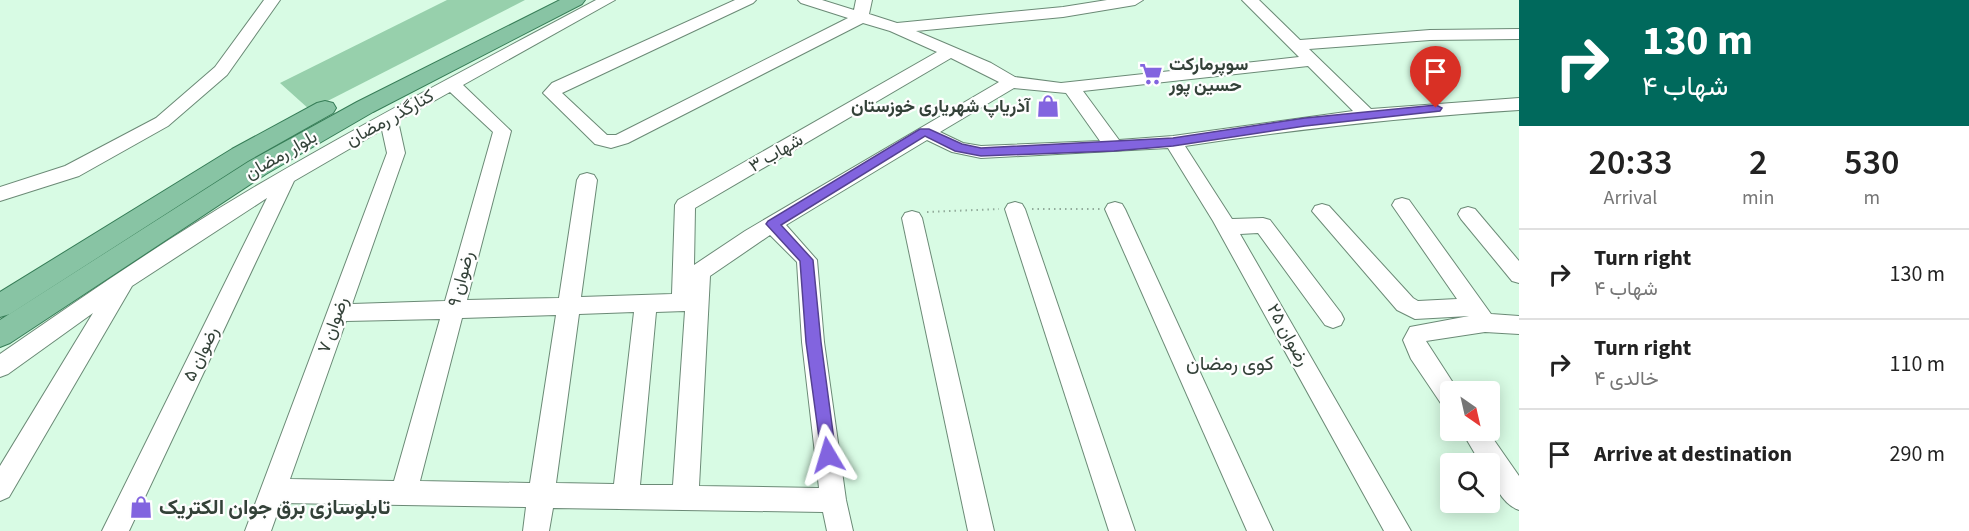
<!DOCTYPE html>
<meta charset="utf-8">
<style>
:root{--surface:#fff;--page:#f2f2f2;--text:#222;--muted:#767676;--line:#e0e0e0}
body{margin:0;font-family:"Source Sans 3",Vazirmatn,sans-serif;background:var(--page);color:var(--text);height:100vh;display:flex;flex-direction:column;font-size:22px;white-space:nowrap}
*{box-sizing:border-box;margin:0}
p{font-size:20px;color:var(--muted)}
.icon{flex:none;width:33px;height:33px;fill:none;stroke:currentColor;stroke-width:2;stroke-linecap:round;stroke-linejoin:round}
.map{position:relative;flex:1;overflow:hidden}
.panel{display:flex;flex-direction:column;background:var(--surface);width:450px}
.panel>*{flex:none}
.guide{background:#00695c;color:#fff;overflow:hidden}
.needle{width:39px;rotate:146deg}
.tools{position:absolute;left:1440px;top:381px;display:grid;gap:12px}
.tools a{display:grid;place-items:center;width:60px;height:60px;border-radius:6px;background:var(--surface);box-shadow:0 3px 15px #0003;font-size:30px}
.pin{position:absolute;display:grid;place-items:center;width:51px;height:51px;color:#fff;margin:-62px -26px;border-radius:50% 50% 50% 0;rotate:-45deg;box-shadow:0 0 6px #0007}
.pin .icon{rotate:45deg}
.me{position:absolute;width:66px;margin:-33px;rotate:353deg;stroke-linejoin:round;filter:drop-shadow(0 0 4px #0008)}
.turn{display:flex;align-items:center;gap:21px;height:126px;padding:0 24px;font-size:27px}
.turn .icon{width:78px;height:78px;stroke-width:2.5}
.turn b{display:block;font-size:42px;line-height:51px}
.eta{display:flex;justify-content:space-evenly;align-items:center;height:102px;text-align:center}
.eta b{font-size:36px;font-weight:600;line-height:42px}
ul{padding:0;list-style:none}
li{display:flex;align-items:center;gap:18px;height:90px;padding:0 24px;border-top:2px solid var(--line)}
li div{flex:1}
li b{display:block;font-size:22px}
li em{font-style:normal}
main{display:flex;flex:1;min-height:0}
.map>svg:first-child{display:block}
</style>
<main>
<div class="map">
<svg width="1519" height="531" viewBox="0 0 1519 531">
<rect width="100%" height="100%" fill="#d8fbe4"/>
<polygon fill="#97d0ac" points="447,0 525,0 310,110 280,83"/>
<g fill="none" stroke-linecap="round" stroke-linejoin="round">
<g stroke="#6b8a76" stroke-width="2">
<g id="minor">
<polygon points="264,0 280,0 227,75 168,126 79,176 0,201 0,187 65,166 156,118 215,67"/>
<path d="M 596,0 L 615,0 L 463,85 L 511,131 L 467,300 L 559,298 L 577,180 L 580,175 L 587,173 L 594,175 L 597,180 L 581,297 L 672,294 L 675,205 L 678,200 L 937,52 L 890,31 L 863,23 L 628,143 L 611,148 L 595,144 L 543,93 L 552,83 L 735,0 L 756,0 L 753,3 L 562,93 L 607,135 L 616,135 L 848,18 L 801,3 L 798,0 L 822,0 L 854,10 L 856,0 L 872,0 L 869,14 L 897,23 L 1063,7 L 1107,0 L 1143,0 L 1135,5 L 1063,17 L 916,31 L 991,63 L 1015,77 L 1061,83 L 1299,57 L 1242,0 L 1259,0 L 1300,40 L 1430,30 L 1519,29 L 1519,39 L 1430,40 L 1309,49 L 1371,109 L 1519,98 L 1519,110 C 1405,117 1298,129 1185,146 L 1232,219 L 1263,218 L 1270,220 L 1341,313 L 1344,319 L 1341,325 L 1333,328 L 1325,325 L 1258,233 L 1240,234 L 1411,531 L 1384,531 L 1213,221 L 1168,148 L 981,158 L 952,152 L 927,140 L 786,225 L 817,260 L 824,342 L 846,500 L 853,531 L 827,531 L 823,512 L 553,508 L 549,531 L 523,531 L 526,507 L 281,503 L 271,531 L 245,531 L 387,153 L 382,130 L 294,181 L 129,531 L 102,531 L 267,198 L 132,286 L 9,497 L 0,501 L 0,466 L 93,313 L 8,374 L 0,377 L 0,354 C 81,298 162,242 246,192 C 361,124 478,63 596,0 ZM 951,58 L 999,82 L 745,231 L 694,265 L 695,208 ZM 1308,66 L 1353,111 L 1173,136 L 1119,140 L 1083,91 ZM 1014,88 L 1066,93 L 1100,141 L 981,146 L 963,143 L 940,132 ZM 450,92 L 493,132 L 445,301 L 352,304 L 405,153 L 398,121 ZM 770,235 L 797,262 L 802,342 L 819,488 L 699,486 L 710,276 ZM 685,311 L 673,485 L 640,485 L 656,312 ZM 634,312 L 614,484 L 556,483 L 579,314 ZM 556,315 L 530,483 L 420,481 L 462,318 ZM 440,319 L 394,481 L 290,479 L 346,321 Z"/>
<polygon points="1402,198 1409,200 1491,314 1519,316 1519,334 1485,332 1426,341 1459,392 1450,392 1450,408 1442,405 1411,359 1403,340 1410,327 1469,316 1415,319 1397,310 1312,211 1315,206 1322,204 1329,206 1413,298 1418,301 1457,299 1392,205 1395,200"/>
<polygon points="1015,202 1022,204 1025,209 1135,531 1109,531 1005,209 1008,204"/>
<polygon points="1115,202 1122,204 1125,209 1273,531 1247,531 1105,209 1108,204"/>
<polygon points="1468,207 1475,209 1519,261 1519,283 1512,281 1461,219 1458,214 1461,209"/>
<polygon points="912,211 919,213 922,218 994,531 968,531 902,218 905,213"/>
<path d="M 1461,430 L 1487,430 L 1519,476 L 1519,510 C 1502,504 1490,481 1490,464 L 1481,464 Z"/>
</g>
</g>
<g stroke="#367d57" stroke-width="2">
<g id="major">
<polygon points="560,0 585,0 582,4 373,112 266,174 10,343 0,347 0,320 248,162 357,102"/>
<polygon points="325,101 333,103 336,108 333,113 248,161 10,314 0,317 0,292 232,149 317,103"/>
</g>
</g>
<g stroke="#92ac9b" stroke-width="2" stroke-dasharray="1.5 4" stroke-linecap="butt">
<polyline points="1032,209 1101,209"/>
<polyline points="927,212 999,209"/>
</g>
<use href="#minor" fill="#fff" fill-rule="evenodd"/>
<use href="#major" fill="#88c4a4" fill-rule="evenodd"/>
</g>
<polygon fill="#8264df" stroke="#544191" stroke-width="1.5" points="1436,105 1442,108 1440,111 1305,126 1173,146 1114,151 981,156 955,151 925,136 781,225 813,260 821,342 836,455 833,460 828,462 822,460 806,342 800,261 766,224 768,221 920,129 929,129 962,144 981,148 1173,138 1305,118"/>
<defs>
<g id="supermarket-bare" transform="scale(1.8)"><path d="M-6-5.5h2.5l.6 2H6L4.5 2H-2.5L-4.4-4H-6ZM-1.5 3.2a1.3 1.3 0 1 0 .1 0ZM3 3.2a1.3 1.3 0 1 0 .1 0Z" fill="#8264df" stroke="#fefefe" stroke-width="2.5" paint-order="stroke"/></g>
<g id="shop-bare" transform="scale(1.8)"><path d="M-5-2.5h2.3a2.7 3.5 0 0 1 5.4 0H5L5.5 6h-11ZM-1.5-2.5h3a1.5 2.3 0 0 0-3 0Z" fill="#8264df" stroke="#fefefe" stroke-width="2.5" paint-order="stroke"/></g>
</defs>
<g fill-rule="evenodd">
<use href="#supermarket-bare" x="1151" y="74"/>
<use href="#shop-bare" x="1048" y="106"/>
<use href="#shop-bare" x="141" y="507"/>
</g>
<g text-anchor="middle" dominant-baseline="central" stroke-width="4.5" stroke-linejoin="round" paint-order="stroke">
<g font-size="18" font-weight="bold" fill="#334138" stroke="#fefefe" text-anchor="start">
<text x="1169" y="64">سوپرمارکت<tspan x="1169" dy="21">حسین پور</tspan></text>
<text x="1030" y="106" text-anchor="end">آذریاپ شهریاری خوزستان</text>
</g>
<g font-size="18" fill="#334138" stroke="#fefefe">
<text transform="translate(390 118) rotate(-29)">کنارگذر رمضان</text>
<text transform="translate(776 153) rotate(-30)">شهاب ۳</text>
<text transform="translate(281 155) rotate(-30)">بلوار رمضان</text>
<text transform="translate(461 279) rotate(-75)">رضوان ۹</text>
<text transform="translate(333 325) rotate(-70)">رضوان ۷</text>
<text transform="translate(1288 335) rotate(61)">رضوان ۲۵</text>
<text transform="translate(201 354) rotate(-64)">رضوان ۵</text>
</g>
<g font-size="20" fill="#334138" stroke="#fefefe">
<text x="1230" y="364">کوی رمضان</text>
</g>
<g font-size="21" font-weight="bold" fill="#334138" stroke="#fefefe" text-anchor="start">
<text x="159" y="507">تابلوسازی برق جوان الکتریک</text>
</g>
</g>
</svg>
<div class="tools">
<a><svg class="needle" viewBox="-14 -14 28 28"><path d="M0-13l5 13h-10z" fill="#e53935"/><path d="M0 13l5-13h-10z" fill="#767676"/></svg></a>
<a><svg class="icon" aria-label="search" viewBox="0 0 24 24"><circle cx="10" cy="10" r="6"/><path d="M15 15l6 6"/></svg></a>
</div>
<div class="pin" style="left:1436px;top:108px;background:#d93025"><svg class="icon" aria-label="arrive" viewBox="0 0 24 24"><path d="M6 21V4h12l-3 4 3 4H6"/></svg></div>
<svg class="me" style="left:828px;top:455px" viewBox="-20 -20 40 40"><path d="M0-17L14 15 0 8-14 15z" fill="#8264df" stroke="#fff" stroke-width="4"/></svg>
</div>
<section class="panel">
<div class="guide">
<div class="turn"><svg class="icon" aria-label="right" viewBox="0 0 24 24"><path d="M7 20v-9h11M14 6l5 5-5 5"/></svg><div><b>130 m</b>شهاب ۴</div></div>
</div>
<div class="eta">
<div><b>20:33</b><p>Arrival</p></div>
<div><b>2</b><p>min</p></div>
<div><b>530</b><p>m</p></div>
</div>
<ul>
<li><svg class="icon" aria-label="right" viewBox="0 0 24 24"><path d="M7 20v-9h11M14 6l5 5-5 5"/></svg><div><b>Turn right</b><p>شهاب ۴</p></div><em>130 m</em></li>
<li><svg class="icon" aria-label="right" viewBox="0 0 24 24"><path d="M7 20v-9h11M14 6l5 5-5 5"/></svg><div><b>Turn right</b><p>خالدی ۴</p></div><em>110 m</em></li>
<li><svg class="icon" aria-label="arrive" viewBox="0 0 24 24"><path d="M6 21V4h12l-3 4 3 4H6"/></svg><div><b>Arrive at destination</b></div><em>290 m</em></li>
</ul>
</section>
</main>
